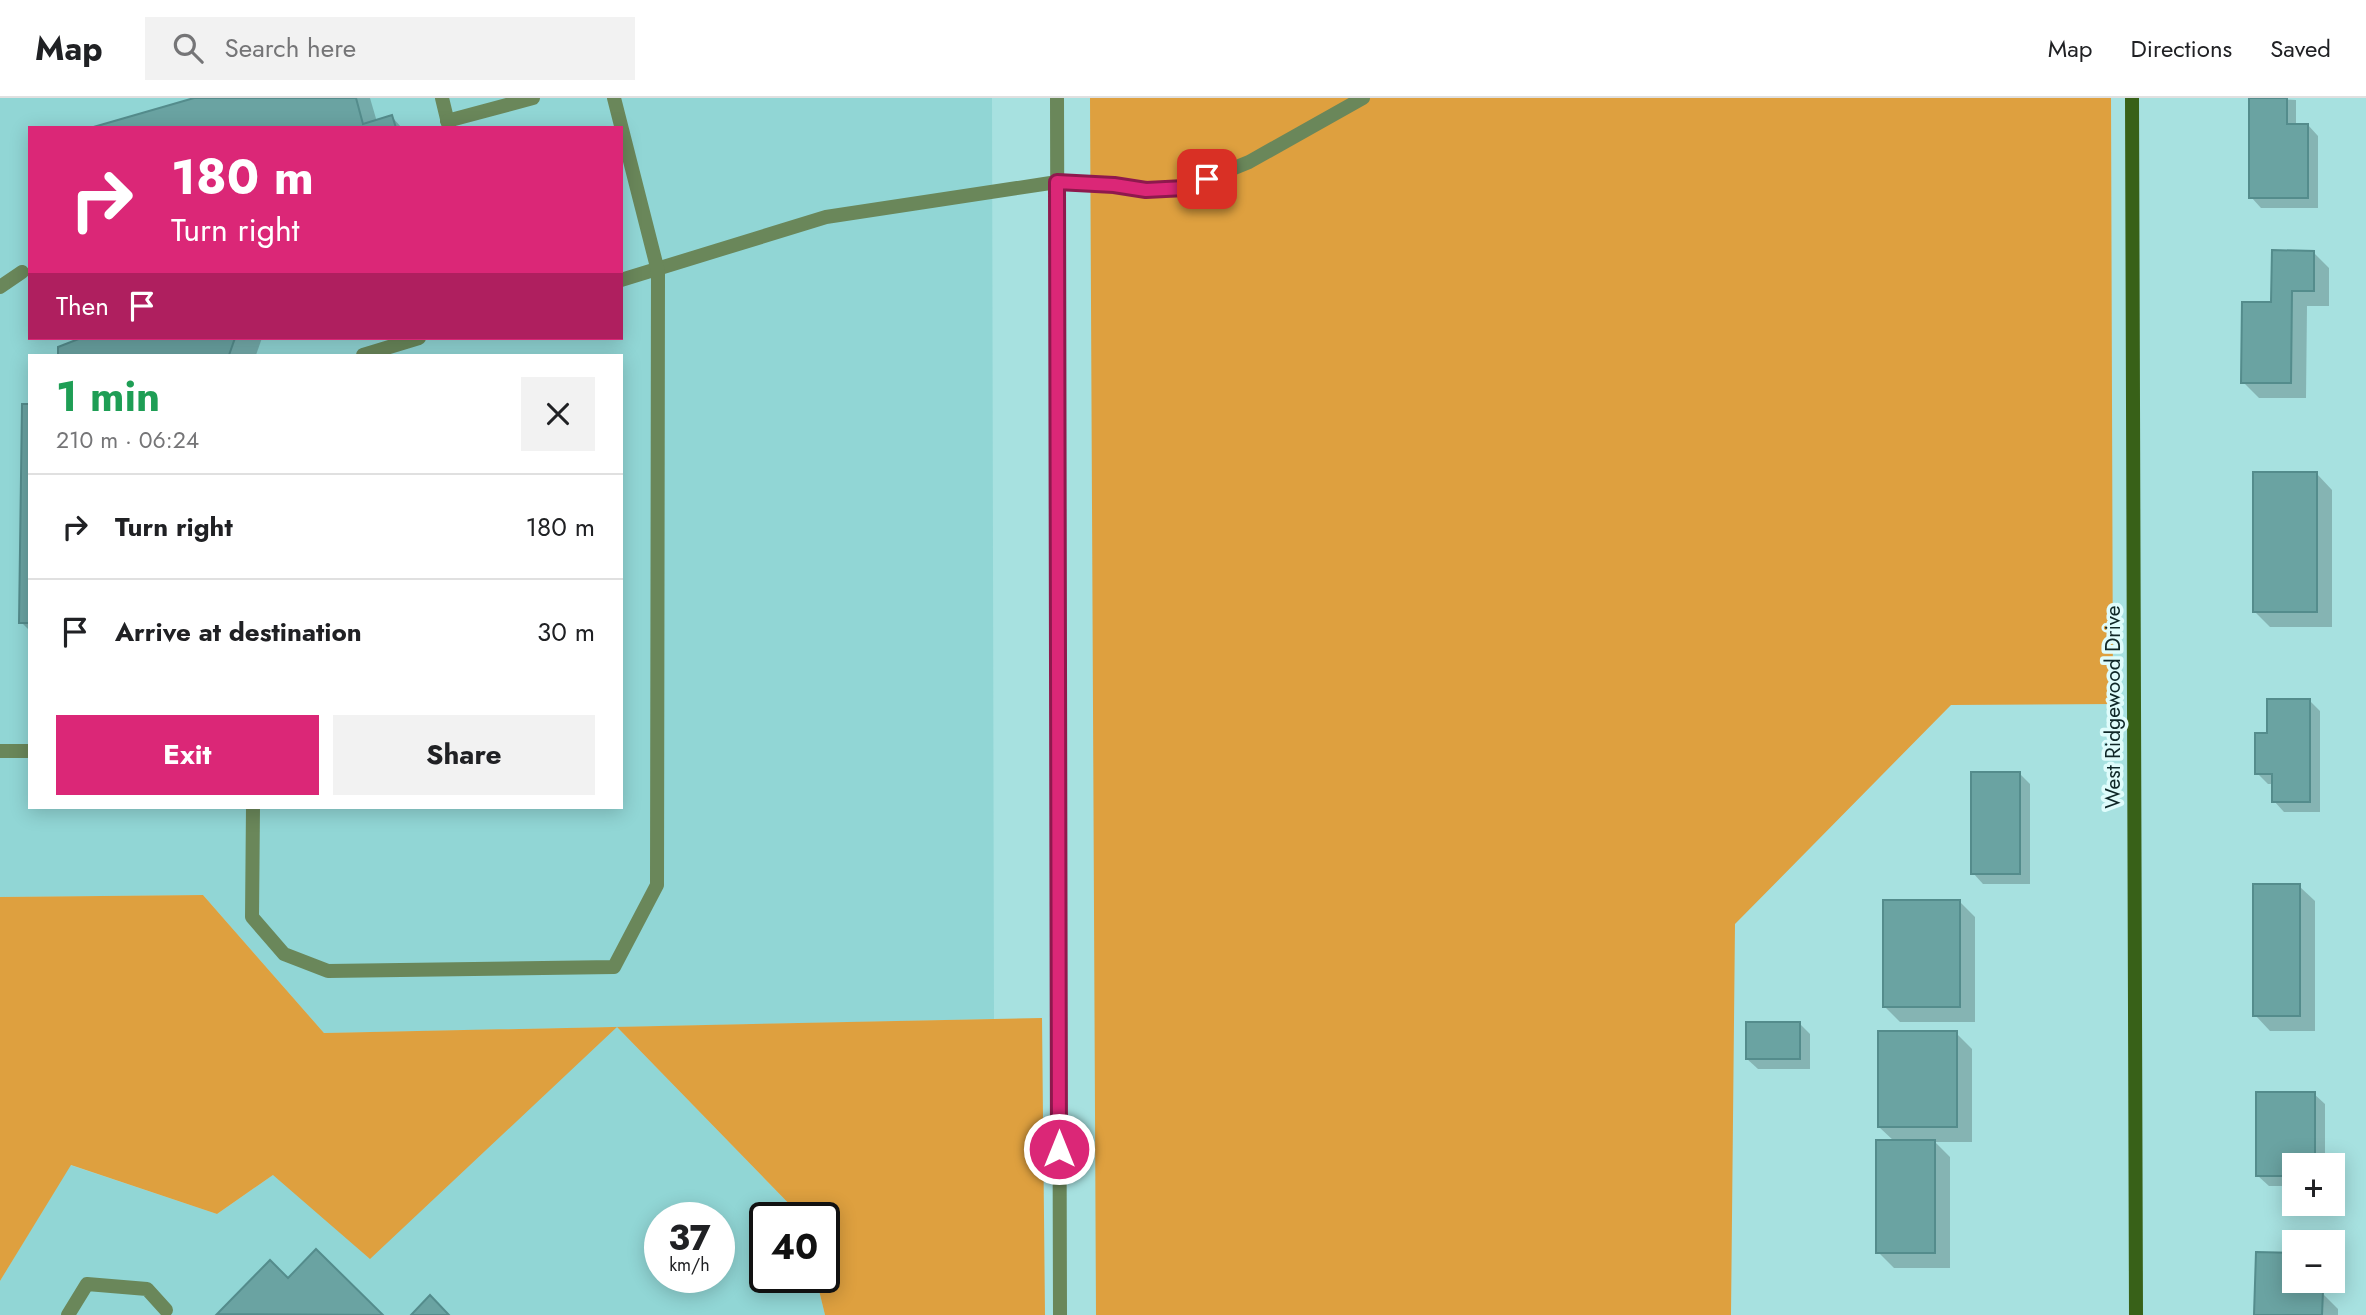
<!DOCTYPE html>
<meta charset="utf-8">
<style>
:root{--surface:#fff;--page:#f2f2f2;--text:#202124;--muted:#757577;--line:#e0e0e0;--accent:#db2777}
body{margin:0;font-family:Jost,sans-serif;background:var(--page);color:var(--text);height:100vh;display:flex;flex-direction:column;font-size:26px;white-space:nowrap}
*{box-sizing:border-box;margin:0}
p{font-size:23px;color:var(--muted)}
.icon{flex:none;width:38px;height:38px;fill:none;stroke:currentColor;stroke-width:2;stroke-linecap:round;stroke-linejoin:round}
.map{position:relative;flex:1;overflow:hidden}
.side{position:absolute;left:28px;top:256px;width:595px;height:455px;display:flex;flex-direction:column;background:var(--surface);border-radius:0px;box-shadow:0 4px 18px #0003}
.side>*{flex:none}
.hud{position:absolute;left:28px;top:28px;width:595px;height:214px;border-radius:0px;box-shadow:0 4px 18px #0003;background:#db2777;color:#fff;overflow:hidden}
.tools{position:absolute;left:2282px;top:1055px;display:grid;gap:14px}
.tools a{display:grid;place-items:center;width:63px;height:63px;border-radius:0px;background:var(--surface);box-shadow:0 4px 18px #0003;font-size:35px}
.speed{position:absolute;left:644px;top:1104px;display:flex;gap:14px;font-size:35px;font-weight:700;text-align:center}
.speed>*{display:grid;place-content:center;width:91px;height:91px;border-radius:50%;background:var(--surface);box-shadow:0 4px 18px #0003;line-height:1}
.speed small{font-size:18px;font-weight:400}
.speed .limit{border:4px solid #111;border-radius:10px;background:#fff;color:#111}
.pin{position:absolute;display:grid;place-items:center;width:60px;height:60px;color:#fff;margin:-30px;border-radius:14px;box-shadow:0 4px 10px #0006}
.me{position:absolute;width:77px;margin:-38px;rotate:0deg;stroke-linejoin:round;filter:drop-shadow(0 0 5px #0008)}
.turn{display:flex;align-items:center;gap:24px;height:147px;padding:0 28px;font-size:32px}
.turn .icon{width:91px;height:91px;stroke-width:2.5}
.turn b{display:block;font-size:49px;line-height:60px}
.then{display:flex;align-items:center;height:66px;padding:0 28px;background:#0003;gap:14px;font-size:26px}
.round{display:grid;place-items:center;flex:none;width:74px;height:74px;border-radius:0px;background:var(--page)}
.head{display:flex;align-items:center;justify-content:space-between;height:119px;padding:0 28px}
h1{font-size:42px;font-weight:700;line-height:52px;color:#1e9e55}
.button{display:flex;gap:14px;margin-top:auto;padding:14px 28px}
.button a{flex:1;height:80px;border-radius:0px;background:var(--accent);color:#fff;font-size:28px;font-weight:700;line-height:80px;text-align:center}
.button a+a{background:var(--page);color:var(--text)}
ul{padding:0;list-style:none}
li{display:flex;align-items:center;gap:21px;height:105px;padding:0 28px;border-top:2px solid var(--line)}
li div{flex:1}
li b{display:block;font-size:26px}
li em{font-style:normal}
header{display:flex;align-items:center;gap:42px;box-sizing:border-box;height:98px;padding:0 35px;background:var(--surface);border-bottom:2px solid var(--line)}
header strong{font-size:33px}
nav{display:flex;gap:38px;margin-inline-start:auto;font-size:24px}
.search{width:490px;height:63px;background:var(--page);display:flex;align-items:center;gap:18px;box-sizing:border-box;padding:0 24px;border-radius:0px;color:var(--muted);font-size:26px}
.map>svg:first-child{display:block}
</style>
<header>
<strong>Map</strong>
<div class="search"><svg class="icon" aria-label="search" viewBox="0 0 24 24"><circle cx="10" cy="10" r="6"/><path d="M15 15l6 6"/></svg>Search here</div>
<nav><a>Map</a><a>Directions</a><a>Saved</a></nav>
</header>
<div class="map">
<svg width="2366" height="1217" viewBox="0 0 2366 1217">
<rect width="100%" height="100%" fill="#a7e1e0"/>
<path fill="#91d6d5" fill-rule="evenodd" d="M 0,0 L 992,0 L 994,921 L 617,929 L 799,1116 L 800,1120 L 765,1120 L 765,1180 L 816,1180 L 825,1217 L 0,1217 L 0,1183 L 70,1067 L 217,1116 L 273,1077 L 616,929 L 324,935 L 203,797 L 0,799 ZM 30,30 L 621,30 L 621,240 L 30,240 ZM 30,257 L 621,257 L 621,709 L 30,709 ZM 660,1120 L 719,1120 L 719,1180 L 660,1180 Z"/>
<g fill="#dea03f">
<polygon points="1090,0 2111,0 2113,606 1951,607 1735,826 1731,1217 1096,1217"/>
<polygon points="203,797 324,935 1042,920 1045,1217 825,1217 816,1180 824,1180 824,1120 800,1120 799,1116 617,929 370,1161 273,1077 217,1116 71,1067 0,1183 0,799"/>
</g>
<g fill="#0003">
<polygon points="201,0 370,0 377,24 392,19 402,30 95,30"/>
<polygon points="2251,0 2296,2 2296,27 2308,27 2318,38 2318,110 2261,110 2251,99"/>
<polygon points="2314,155 2329,170 2329,208 2307,208 2306,300 2259,300 2243,284 2273,206"/>
<polygon points="85,240 262,240 256,257 60,257 60,250"/>
<polygon points="30,308 30,533 21,524"/>
<polygon points="2317,376 2332,392 2332,529 2270,529 2255,514"/>
<polygon points="2309,602 2320,613 2320,714 2284,714 2274,703 2274,686 2268,686 2257,675 2268,636"/>
<polygon points="2019,675 2030,686 2030,786 1983,786 1973,775"/>
<polygon points="2299,788 2315,803 2315,933 2270,933 2255,917"/>
<polygon points="1960,804 1975,819 1975,924 1900,924 1884,908"/>
<polygon points="1799,925 1810,936 1810,971 1758,971 1747,961"/>
<polygon points="1956,935 1972,951 1972,1044 1935,1044 1950,1059 1950,1170 1894,1170 1878,1154 1894,1043 1879,1029"/>
<polygon points="2314,996 2325,1006 2325,1068 2294,1068 2294,1088 2269,1088 2258,1078"/>
<polygon points="316,1153 381,1217 220,1216 288,1182"/>
<polygon points="2258,1156 2294,1156 2294,1183 2314,1183 2314,1195 2322,1195 2338,1211 2338,1217 2256,1217"/>
</g>
<g fill="#6aa3a2" stroke="#548c8c" stroke-width="2">
<polygon points="194,0 356,0 363,26 392,17 396,30 90,30"/>
<polygon points="2249,0 2287,0 2287,26 2308,26 2308,100 2249,100"/>
<polygon points="2272,152 2314,153 2314,193 2292,193 2291,285 2241,285 2242,204 2271,204"/>
<polygon points="81,240 235,240 229,257 58,257 58,249"/>
<polygon points="22,306 30,306 30,525 19,525"/>
<rect x="2253" y="374" width="64" height="140"/>
<polygon points="2267,601 2310,601 2310,704 2272,704 2272,676 2255,676 2255,635 2267,635"/>
<rect x="1971" y="674" width="49" height="102"/>
<rect x="2253" y="786" width="47" height="132"/>
<rect x="1883" y="802" width="77" height="107"/>
<rect x="1746" y="924" width="54" height="37"/>
<rect x="1878" y="933" width="79" height="96"/>
<polygon points="2256,994 2315,994 2315,1068 2294,1068 2294,1078 2256,1078"/>
<rect x="1876" y="1042" width="59" height="113"/>
<polygon points="316,1151 383,1217 217,1216 270,1162 288,1180"/>
<polygon points="2256,1154 2294,1155 2294,1183 2298,1183 2298,1192 2323,1193 2322,1217 2254,1217"/>
<polygon points="430,1197 449,1217 411,1217"/>
</g>
<g fill="none" stroke-linecap="round" stroke-linejoin="round">
<g stroke="#6a875a" stroke-width="14">
<polyline points="442,0 449,29"/>
<polyline points="447,23 533,0"/>
<polyline points="621,182 826,119 1057,84 1114,87 1146,92 1185,90 1249,64 1363,0"/>
<polyline points="0,189 22,174"/>
<polyline points="363,257 419,240"/>
<polyline points="0,653 30,653"/>
<polyline points="253,709 252,819 284,856 328,873 614,869 657,787 658,173 614,0"/>
<polyline points="68,1217 87,1186 147,1191 166,1212"/>
</g>
<polyline stroke="#6a875a" stroke-width="14" points="1057,0 1060,1217"/>
<polyline stroke="#386118" stroke-width="14" points="2132,0 2136,1217"/>
</g>
<g fill="none" stroke-linecap="round" stroke-linejoin="round">
<g stroke="#8e194d" stroke-width="18">
<polyline id="route" points="1059,1051 1057,84 1114,87 1146,92 1185,90 1207,81"/>
</g>
<use href="#route" stroke="#db2777" stroke-width="12"/>
</g>
<g text-anchor="middle" dominant-baseline="central" stroke-width="7" stroke-linejoin="round" paint-order="stroke">
<g font-size="21" fill="#0f2727" stroke="#dffcfb">
<text transform="translate(2113 609) rotate(-90)">West Ridgewood Drive</text>
</g>
</g>
</svg>
<div class="tools">
<a>+</a>
<a>−</a>
</div>
<div class="speed"><div>37<small>km/h</small></div><div class="limit">40</div></div>
<div class="pin" style="left:1207px;top:81px;background:#d93025"><svg class="icon" aria-label="arrive" viewBox="0 0 24 24"><path d="M6 21V4h12l-3 4 3 4H6"/></svg></div>
<svg class="me" style="left:1059px;top:1051px" viewBox="-20 -20 40 40"><circle r="17" fill="#db2777" stroke="#fff" stroke-width="3"/><path d="M0-11L8 9 0 5-8 9z" fill="#fff"/></svg>
<div class="hud">
<div class="turn"><svg class="icon" aria-label="right" viewBox="0 0 24 24"><path d="M7 20v-9h11M14 6l5 5-5 5"/></svg><div><b>180 m</b>Turn right</div></div>
<div class="then">Then<svg class="icon" aria-label="arrive" viewBox="0 0 24 24"><path d="M6 21V4h12l-3 4 3 4H6"/></svg></div>
</div>
<section class="side">
<div class="head"><div><h1>1 min</h1><p>210 m · 06:24</p></div><a class="round"><svg class="icon" aria-label="close" viewBox="0 0 24 24"><path d="M6 6l12 12M18 6L6 18"/></svg></a></div>
<ul>
<li><svg class="icon" aria-label="right" viewBox="0 0 24 24"><path d="M7 20v-9h11M14 6l5 5-5 5"/></svg><div><b>Turn right</b></div><em>180 m</em></li>
<li><svg class="icon" aria-label="arrive" viewBox="0 0 24 24"><path d="M6 21V4h12l-3 4 3 4H6"/></svg><div><b>Arrive at destination</b></div><em>30 m</em></li>
</ul>
<div class="button"><a>Exit</a><a>Share</a></div>
</section>
</div>
